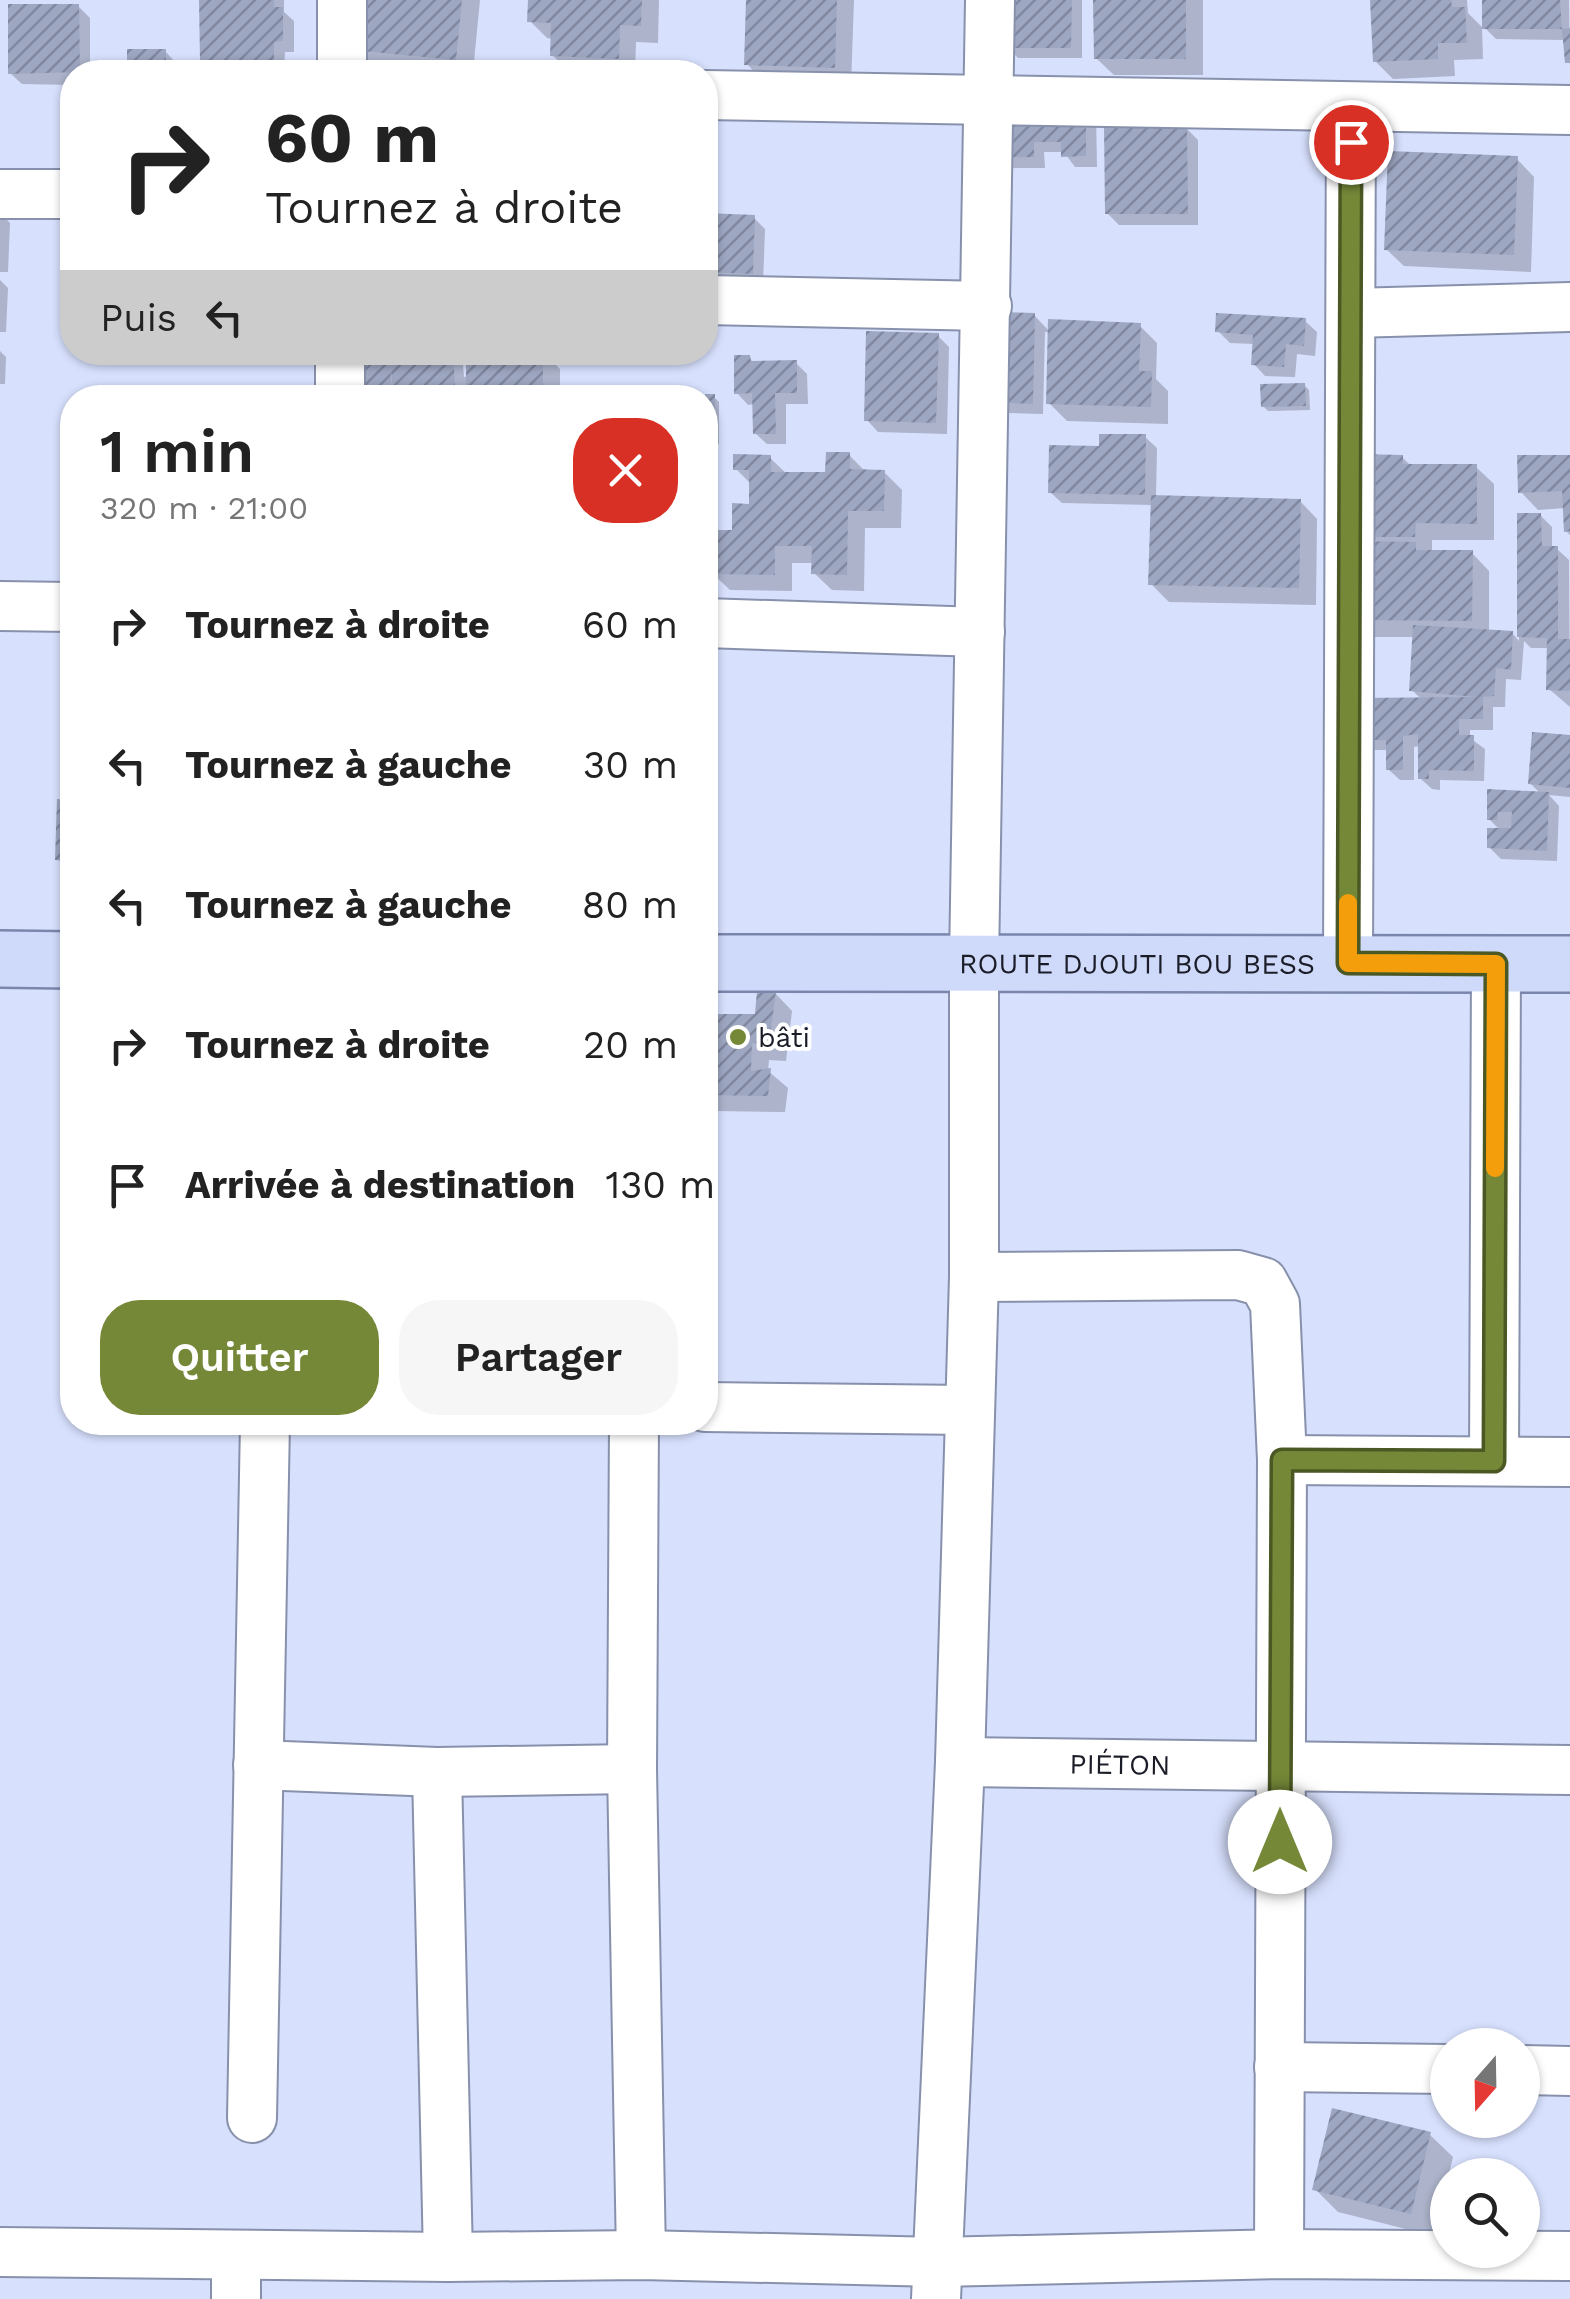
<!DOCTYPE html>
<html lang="fr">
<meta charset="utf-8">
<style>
:root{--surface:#fff;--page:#f6f6f6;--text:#222;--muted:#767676;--accent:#748838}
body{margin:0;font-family:"Work Sans",sans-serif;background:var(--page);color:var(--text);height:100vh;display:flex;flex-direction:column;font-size:38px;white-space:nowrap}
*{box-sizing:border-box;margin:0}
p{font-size:32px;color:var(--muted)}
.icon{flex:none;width:55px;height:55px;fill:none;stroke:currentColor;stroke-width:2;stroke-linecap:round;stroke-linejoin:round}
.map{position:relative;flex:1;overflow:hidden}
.details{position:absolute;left:60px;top:385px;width:658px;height:1050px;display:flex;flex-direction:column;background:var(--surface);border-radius:40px;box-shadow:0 2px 8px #0004}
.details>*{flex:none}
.guide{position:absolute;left:60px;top:60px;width:658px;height:305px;border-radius:40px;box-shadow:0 2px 8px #0004;background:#fff;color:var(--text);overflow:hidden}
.needle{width:65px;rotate:200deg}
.tools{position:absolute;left:1430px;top:2028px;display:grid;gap:20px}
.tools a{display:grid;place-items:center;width:110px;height:110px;border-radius:50%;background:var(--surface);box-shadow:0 2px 8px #0004;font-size:50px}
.pin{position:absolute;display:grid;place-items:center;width:85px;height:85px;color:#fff;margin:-42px;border:5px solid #fff;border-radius:50%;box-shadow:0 2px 10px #0007}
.me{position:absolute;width:110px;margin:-55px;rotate:0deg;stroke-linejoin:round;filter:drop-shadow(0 0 8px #0008)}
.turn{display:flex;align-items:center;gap:35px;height:210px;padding:0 40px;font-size:45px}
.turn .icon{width:130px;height:130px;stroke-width:2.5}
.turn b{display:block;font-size:70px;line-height:85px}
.then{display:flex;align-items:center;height:95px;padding:0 40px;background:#0003;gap:20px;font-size:38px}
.round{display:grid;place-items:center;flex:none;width:105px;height:105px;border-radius:40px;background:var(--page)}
.head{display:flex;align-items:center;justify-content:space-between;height:170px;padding:0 40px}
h1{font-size:60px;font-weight:600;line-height:75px}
.button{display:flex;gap:20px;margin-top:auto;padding:20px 40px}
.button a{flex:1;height:115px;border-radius:40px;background:var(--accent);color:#fff;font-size:40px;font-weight:600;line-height:115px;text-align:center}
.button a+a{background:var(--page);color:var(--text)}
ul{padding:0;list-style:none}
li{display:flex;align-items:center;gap:30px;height:140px;padding:0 40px}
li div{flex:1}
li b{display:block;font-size:38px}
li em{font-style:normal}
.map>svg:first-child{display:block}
</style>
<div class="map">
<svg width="1570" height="2299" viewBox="0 0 1570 2299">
<defs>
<pattern id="building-hatch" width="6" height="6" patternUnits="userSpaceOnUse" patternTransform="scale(2.5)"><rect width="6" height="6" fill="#9ea7c2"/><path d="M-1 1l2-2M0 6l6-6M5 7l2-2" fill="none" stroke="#80879e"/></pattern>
</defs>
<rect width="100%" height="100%" fill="#d7e0fd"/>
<g fill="#0003">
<polygon points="202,0 284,0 284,12 294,21 294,52 285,52 284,72 214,72 202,60"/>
<polygon points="358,0 480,0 473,72 371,67 353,49"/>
<polygon points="530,0 659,0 658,43 636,42 635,72 570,72 552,55 553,39 547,38 530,21"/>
<polygon points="749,0 854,0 851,85 764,82 747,64"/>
<polygon points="1007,0 1082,0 1082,58 1018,58 1007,47"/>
<polygon points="1096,0 1203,0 1203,75 1114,75 1096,58"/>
<polygon points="1372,0 1467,0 1468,13 1482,27 1483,59 1454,60 1455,76 1393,79 1375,61"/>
<polygon points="1485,0 1569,0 1570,65 1565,40 1496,39 1485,28"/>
<polygon points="78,6 90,18 90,72 72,72 72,85 22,84 10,73"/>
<polygon points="165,51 176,63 176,72 130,72 130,52"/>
<polygon points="1096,114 1097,167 1075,167 1064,152 1044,152 1045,168 986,168 974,157"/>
<polygon points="1186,128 1198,140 1198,225 1119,225 1107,213"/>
<polygon points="1517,159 1534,177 1531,272 1404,266 1386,249"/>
<polygon points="0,213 10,223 8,272 0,272"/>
<polygon points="705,216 754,218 765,229 763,284 705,282"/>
<polygon points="0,280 8,288 6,332 0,332"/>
<polygon points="1034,315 1050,332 1139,325 1157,343 1156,379 1168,391 1168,424 1067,421 1049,403 1050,332 1045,332 1043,414 1007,413 996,401"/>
<polygon points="1305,321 1317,332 1315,356 1297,354 1295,377 1265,376 1254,364 1255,344 1230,343 1218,331"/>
<polygon points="938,336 949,347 947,434 878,432 867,420"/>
<polygon points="0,351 6,357 5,384 0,384"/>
<polygon points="359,352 462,352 464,377 468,376 468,352 543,352 560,369 560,398 361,398"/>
<polygon points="749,358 754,363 796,363 807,374 808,404 786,404 786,444 767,444 755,433 755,404 748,405 737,393"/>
<polygon points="1304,385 1309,390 1310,410 1268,411 1263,406"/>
<polygon points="683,397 714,397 719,402 719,444 705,445 705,398"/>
<polygon points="1145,437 1157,448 1156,497 1300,501 1317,519 1316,605 1169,602 1151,584 1153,505 1062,503 1050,492"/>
<polygon points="849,455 866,472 884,472 902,490 901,528 865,528 864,591 832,590 814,573 814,563 792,563 792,591 730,590 712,573 751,506 752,485 736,469 770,458 788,475 828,475"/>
<polygon points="1402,457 1412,467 1476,467 1494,484 1494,540 1432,540 1432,553 1472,553 1489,571 1489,632 1512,633 1519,641 1520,515 1540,515 1552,527 1552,549 1557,549 1569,560 1570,707 1549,689 1549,648 1531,648 1524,641 1521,680 1506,679 1505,707 1493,707 1493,730 1470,730 1470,738 1485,749 1484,781 1440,780 1440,790 1432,789 1420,778 1420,746 1414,747 1414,780 1400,780 1388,769 1388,750 1366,750 1355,739 1422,700 1412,690 1415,637 1373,637 1356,619 1379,544 1371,536"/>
<polygon points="1570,457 1570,535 1566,531 1565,508 1538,510 1521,492"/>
<polygon points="1570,737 1570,797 1549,795 1559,806 1557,861 1501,859 1489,847 1500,830 1489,819 1490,791 1541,794 1530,783"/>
<polygon points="59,802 72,802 72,874 58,859"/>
<polygon points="775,993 792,1011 786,1061 769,1060 768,1071 788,1088 785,1112 715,1111 705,1101 705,1016 757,1017"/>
<polygon points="1429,2134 1453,2157 1434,2236 1338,2212 1315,2189"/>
</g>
<g fill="url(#building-hatch)">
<polygon points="199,0 274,0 274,7 283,7 283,41 274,42 274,62 200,61"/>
<polygon points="356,0 462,0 456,60 351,50"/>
<polygon points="528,0 642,0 641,26 620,25 619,59 550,56 551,23 527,22"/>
<polygon points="746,0 837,0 835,68 744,65"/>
<polygon points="1004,0 1072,0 1071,48 1004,48"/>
<polygon points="1093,0 1186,0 1186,59 1094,59"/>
<polygon points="1370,0 1451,0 1452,7 1465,7 1467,43 1438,43 1438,59 1373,62"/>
<polygon points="1482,0 1560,0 1562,29 1570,28 1570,63 1565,63 1562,29 1482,29"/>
<polygon points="8,4 79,4 80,72 8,74"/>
<rect x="127" y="49" width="39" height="23"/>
<polygon points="1086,100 1086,156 1061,157 1061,142 1034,142 1034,157 972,158 976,101"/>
<polygon points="1104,126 1187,126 1188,214 1105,214"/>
<polygon points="1388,151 1518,156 1514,255 1384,250"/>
<polygon points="705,213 755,215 753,274 705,272"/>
<polygon points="996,312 1035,313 1033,404 993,402"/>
<polygon points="1216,313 1306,318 1304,346 1286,344 1284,367 1251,365 1253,335 1215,332"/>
<polygon points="1048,319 1141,323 1139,371 1152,371 1151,407 1046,404"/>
<polygon points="866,331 939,333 936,423 864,421"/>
<polygon points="356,352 453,352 455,386 442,387 442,398 394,398 390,362 392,398 358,398"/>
<rect x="466" y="352" width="77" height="46"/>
<polygon points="734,355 750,355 751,361 797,360 797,393 775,393 776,434 753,434 752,393 734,394"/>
<polygon points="1305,383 1306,406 1261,407 1260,384"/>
<rect x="705" y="394" width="10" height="46"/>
<polygon points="1099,434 1146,434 1145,495 1048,493 1049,445 1099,446"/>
<polygon points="826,452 850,452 850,469 885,470 884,511 848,511 847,575 811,574 812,546 775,546 775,575 709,574 710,530 732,530 732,503 749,504 749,470 733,470 733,454 771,455 771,472 825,472"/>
<polygon points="1359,454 1403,455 1403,464 1477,464 1477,524 1416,523 1415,537 1368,537"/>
<polygon points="1517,455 1570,455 1570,531 1564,532 1562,491 1518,493"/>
<polygon points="1151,495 1301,499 1299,588 1148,585"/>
<polygon points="1517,513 1541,513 1542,546 1558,546 1558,639 1570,639 1570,691 1546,690 1547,638 1517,637"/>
<polygon points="1353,541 1416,542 1416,550 1473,550 1472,621 1353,620"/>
<polygon points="1413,625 1513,631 1511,670 1496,668 1494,696 1483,697 1483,719 1459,719 1459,735 1474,735 1474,771 1429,770 1429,779 1418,779 1418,734 1403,736 1403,770 1386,770 1386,740 1352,740 1352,698 1477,697 1409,691"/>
<polygon points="1532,732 1570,735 1570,788 1528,784"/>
<polygon points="1487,789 1549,792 1547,851 1487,848 1487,828 1511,828 1512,812 1498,812 1497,820 1487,820"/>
<polygon points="57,799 72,800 72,861 55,860"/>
<polygon points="757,991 776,991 769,1044 752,1043 751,1071 771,1068 768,1096 705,1095 705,1014 755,1014"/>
<polygon points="1332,2108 1431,2132 1411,2214 1312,2190"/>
</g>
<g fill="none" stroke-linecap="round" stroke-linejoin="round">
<g stroke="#8891ab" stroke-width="52">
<g id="minor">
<polyline points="342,72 342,0"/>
<polyline points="705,95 1570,110"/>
<polyline points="0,194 72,194"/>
<polyline points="705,300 987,306"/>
<polyline points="1352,313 1570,307"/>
<polyline points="340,398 340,352"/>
<polyline points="0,606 72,607"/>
<polyline points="705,623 980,632"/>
<polyline points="1348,963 1351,107"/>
<polyline points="974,1277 1238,1275 1263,1282 1275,1304 1282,1460 1279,2254"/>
<polyline points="705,1407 970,1410"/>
<polyline points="634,1422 632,1769 641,2255"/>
<polyline points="1282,1460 1570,1462"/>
<polyline points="1494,1461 1496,964"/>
<path id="s1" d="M 960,1762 L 1570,1770"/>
<polyline points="258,1765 437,1772 632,1769"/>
<polyline points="437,1772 448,2257"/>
<polyline points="1279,2067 1448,2069"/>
<polyline points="1522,2070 1570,2071"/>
<polyline points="252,2118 265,1422"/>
<polyline points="0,2252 448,2257 641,2255 938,2262 1279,2254 1570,2256"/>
<polyline points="236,2299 236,2256"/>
<polyline points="936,2299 960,1762 974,1277 974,962 990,0"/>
</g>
</g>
<g stroke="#7b86ad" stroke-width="60">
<g id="major">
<polyline points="0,959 72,960"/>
<path id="s2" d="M 705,963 L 1570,964"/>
</g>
</g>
<use href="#minor" stroke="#fff" stroke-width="48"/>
<use href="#major" stroke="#cfd9f9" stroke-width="55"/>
</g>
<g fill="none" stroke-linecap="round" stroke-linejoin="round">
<g stroke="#4b5824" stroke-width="25">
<polyline id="route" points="1280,1842 1282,1460 1494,1461 1496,964 1348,963 1351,142"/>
</g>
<use href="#route" stroke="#748838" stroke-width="18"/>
<polyline stroke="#f59e0b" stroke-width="18" points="1348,903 1348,963 1496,964 1495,1168"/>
</g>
<circle fill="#748838" stroke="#fff" stroke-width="4" cx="738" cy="1037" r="10"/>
<g text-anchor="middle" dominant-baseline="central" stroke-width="8" stroke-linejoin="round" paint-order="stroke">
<g font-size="28" fill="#1a1d27" stroke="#fff">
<text stroke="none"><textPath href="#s2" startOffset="432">ROUTE DJOUTI BOU BESS</textPath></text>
<text stroke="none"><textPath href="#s1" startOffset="160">PIÉTON</textPath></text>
</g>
<g font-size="28" fill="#1a1d27" stroke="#fff" text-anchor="start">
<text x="758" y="1037">bâti</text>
</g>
</g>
</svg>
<div class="tools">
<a><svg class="needle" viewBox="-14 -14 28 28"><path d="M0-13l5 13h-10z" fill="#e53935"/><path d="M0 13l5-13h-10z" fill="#767676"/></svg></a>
<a><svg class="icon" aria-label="search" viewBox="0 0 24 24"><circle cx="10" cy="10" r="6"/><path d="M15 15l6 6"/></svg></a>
</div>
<div class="pin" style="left:1351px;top:142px;background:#d93025"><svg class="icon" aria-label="arrive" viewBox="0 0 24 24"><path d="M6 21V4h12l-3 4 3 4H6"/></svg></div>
<svg class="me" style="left:1280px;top:1842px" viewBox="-20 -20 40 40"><circle r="19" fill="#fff"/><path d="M0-13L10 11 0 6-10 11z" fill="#748838"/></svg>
<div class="guide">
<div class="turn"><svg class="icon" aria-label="right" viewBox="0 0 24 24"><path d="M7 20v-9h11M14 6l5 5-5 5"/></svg><div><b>60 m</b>Tournez à droite</div></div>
<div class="then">Puis<svg class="icon" aria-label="left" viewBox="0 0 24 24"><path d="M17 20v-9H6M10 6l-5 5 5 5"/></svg></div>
</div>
<section class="details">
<div class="head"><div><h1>1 min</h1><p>320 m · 21:00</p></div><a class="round" style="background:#d93025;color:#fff"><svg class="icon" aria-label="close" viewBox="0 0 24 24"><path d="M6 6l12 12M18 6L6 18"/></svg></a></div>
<ul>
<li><svg class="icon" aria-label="right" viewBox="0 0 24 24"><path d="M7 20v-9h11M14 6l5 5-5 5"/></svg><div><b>Tournez à droite</b></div><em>60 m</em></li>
<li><svg class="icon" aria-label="left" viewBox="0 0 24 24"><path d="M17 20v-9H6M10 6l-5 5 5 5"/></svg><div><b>Tournez à gauche</b></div><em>30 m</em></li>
<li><svg class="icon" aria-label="left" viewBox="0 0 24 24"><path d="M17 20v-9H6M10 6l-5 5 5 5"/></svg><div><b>Tournez à gauche</b></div><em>80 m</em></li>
<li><svg class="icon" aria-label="right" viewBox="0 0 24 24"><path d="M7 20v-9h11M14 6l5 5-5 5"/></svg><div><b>Tournez à droite</b></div><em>20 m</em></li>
<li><svg class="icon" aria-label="arrive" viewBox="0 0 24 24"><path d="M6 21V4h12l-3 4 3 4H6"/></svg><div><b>Arrivée à destination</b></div><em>130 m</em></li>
</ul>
<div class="button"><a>Quitter</a><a>Partager</a></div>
</section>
</div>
